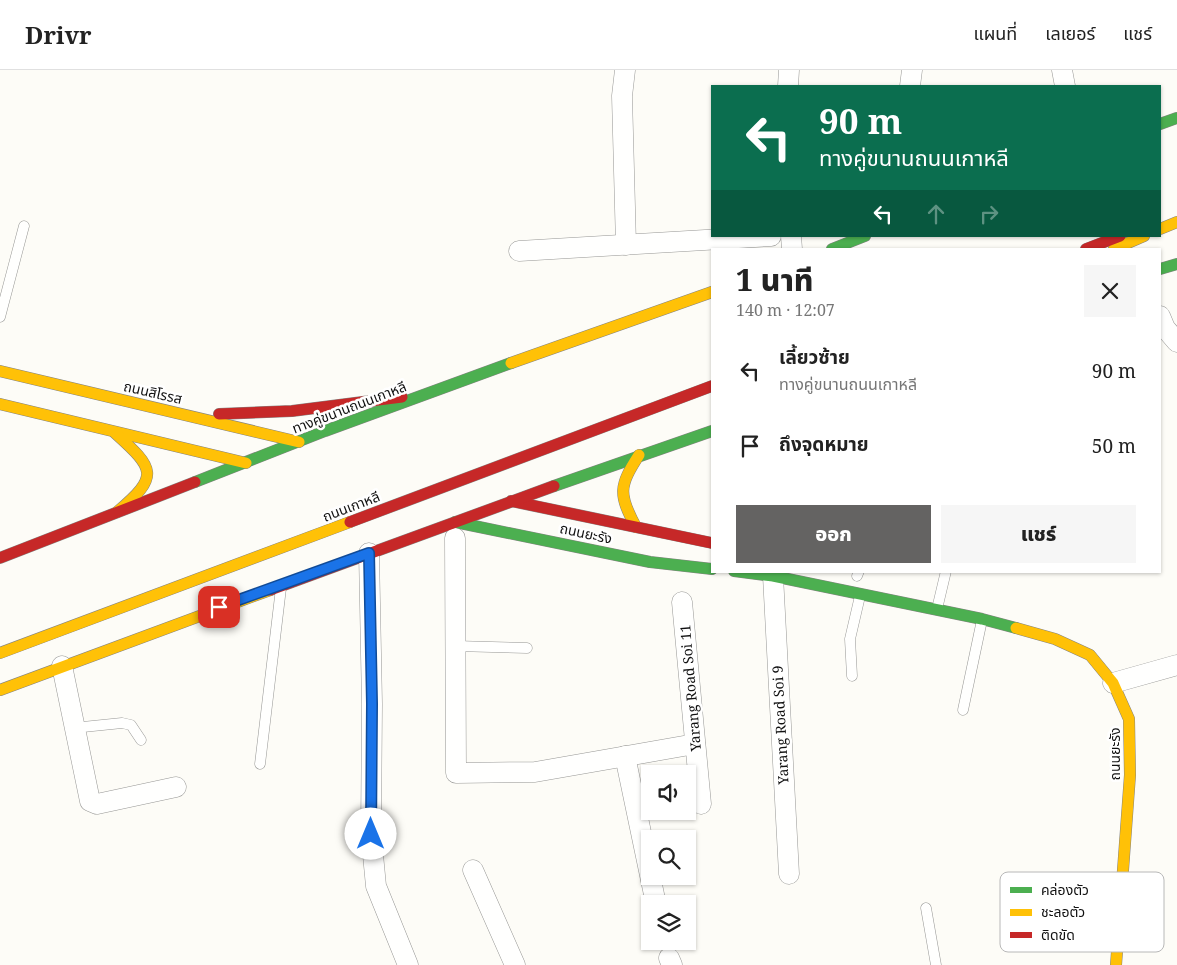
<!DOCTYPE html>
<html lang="th">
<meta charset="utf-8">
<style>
:root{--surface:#fff;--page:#f6f6f6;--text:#222;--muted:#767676;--line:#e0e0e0;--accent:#646362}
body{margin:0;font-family:"Noto Serif","Noto Sans Thai",serif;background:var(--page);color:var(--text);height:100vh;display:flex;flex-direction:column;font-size:19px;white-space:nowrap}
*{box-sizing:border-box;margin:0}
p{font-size:16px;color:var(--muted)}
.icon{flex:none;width:28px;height:28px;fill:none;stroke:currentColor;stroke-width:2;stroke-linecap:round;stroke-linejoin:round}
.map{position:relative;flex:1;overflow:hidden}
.drawer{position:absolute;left:711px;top:178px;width:450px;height:325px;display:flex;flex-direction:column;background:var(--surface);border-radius:0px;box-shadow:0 1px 4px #0004}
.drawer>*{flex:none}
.hud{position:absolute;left:711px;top:15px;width:450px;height:152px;border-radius:0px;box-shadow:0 1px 4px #0004;background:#0b6e4f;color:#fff;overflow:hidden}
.fabs{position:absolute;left:641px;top:695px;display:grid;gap:10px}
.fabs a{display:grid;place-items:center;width:55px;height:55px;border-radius:0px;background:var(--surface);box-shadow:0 1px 4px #0004;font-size:25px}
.pin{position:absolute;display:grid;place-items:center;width:42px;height:42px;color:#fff;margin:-21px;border-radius:10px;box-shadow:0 2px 8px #0006}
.me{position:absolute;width:55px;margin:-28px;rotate:0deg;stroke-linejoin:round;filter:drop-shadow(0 0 4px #0008)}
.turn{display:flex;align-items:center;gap:18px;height:105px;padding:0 25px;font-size:22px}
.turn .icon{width:65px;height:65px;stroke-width:2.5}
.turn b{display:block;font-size:35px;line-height:42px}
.lanes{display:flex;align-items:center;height:48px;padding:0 25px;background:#0003;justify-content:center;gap:25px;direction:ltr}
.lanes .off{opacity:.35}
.round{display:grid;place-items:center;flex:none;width:52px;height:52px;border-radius:0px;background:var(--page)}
.summary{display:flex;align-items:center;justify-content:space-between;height:85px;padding:0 25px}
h1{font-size:30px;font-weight:800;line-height:38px}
.primary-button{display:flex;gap:10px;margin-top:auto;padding:10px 25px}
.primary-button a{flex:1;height:58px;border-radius:0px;background:var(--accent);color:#fff;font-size:20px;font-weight:800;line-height:58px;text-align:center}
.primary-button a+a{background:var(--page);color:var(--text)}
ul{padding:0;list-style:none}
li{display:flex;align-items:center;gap:15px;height:75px;padding:0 25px}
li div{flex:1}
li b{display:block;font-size:19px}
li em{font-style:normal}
header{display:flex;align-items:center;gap:30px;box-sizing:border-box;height:70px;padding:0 25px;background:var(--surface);border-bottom:1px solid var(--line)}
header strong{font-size:24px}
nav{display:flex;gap:28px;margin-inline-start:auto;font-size:18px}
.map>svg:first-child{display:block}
</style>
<header>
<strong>Drivr</strong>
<nav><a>แผนที่</a><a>เลเยอร์</a><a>แชร์</a></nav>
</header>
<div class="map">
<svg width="1177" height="895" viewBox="0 0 1177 895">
<rect width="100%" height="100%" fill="#fdfcf7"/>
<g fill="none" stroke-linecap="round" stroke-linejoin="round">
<g stroke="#979795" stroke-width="11">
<g id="lane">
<polyline points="0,247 24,156"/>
<polyline points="857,506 859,501"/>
<polyline points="937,539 946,501"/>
<polyline points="455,576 527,578"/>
<polyline points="852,606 850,569 860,526"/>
<polyline points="963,640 982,550"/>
<polyline points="73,658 122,653 131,655 141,670"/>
<polyline points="260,694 281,518"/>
<polyline points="926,838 936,895"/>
</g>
</g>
<g stroke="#979795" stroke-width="21">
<g id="street">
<polyline points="625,0 622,26 626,175"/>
<polyline points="1062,0 1065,16"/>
<polyline points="788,16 789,0"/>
<polyline points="910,16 912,0"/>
<polyline points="791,166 792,179"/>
<polyline points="519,181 771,166"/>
<polyline points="1160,246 1165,258 1177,272"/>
<polyline points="455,468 456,703 535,702 695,674"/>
<polyline points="369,483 372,634 371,764 376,816 408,895"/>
<polyline points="773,506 789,804"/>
<polyline points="682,532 701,734"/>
<polyline points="62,596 90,731 97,734 176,717"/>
<polyline points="1113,613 1177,595"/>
<polyline points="625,686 656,834"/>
<polyline points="473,800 515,895"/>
<polyline points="669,888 672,895"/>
</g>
</g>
<g stroke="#858482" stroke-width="12">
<g id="fast">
<polyline points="1160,54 1177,48"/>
<polyline points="832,179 865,166"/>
<polyline points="1160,199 1177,194"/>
<polyline points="195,412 325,361 511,293"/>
<polyline points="554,416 712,361"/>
<polyline points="455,452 650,492 712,499"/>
<polyline points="734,501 773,506 982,549 1016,558"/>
</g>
</g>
<g stroke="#858482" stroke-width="12">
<g id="slow">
<polyline points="1160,159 1177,152"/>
<polyline points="1114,179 1144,166"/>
<polyline points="511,293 712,222"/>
<polyline points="0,301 299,372"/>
<polyline points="0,334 246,393"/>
<path d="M 115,363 C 155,399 160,406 117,442"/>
<path d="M 636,457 C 618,424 619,416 639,385"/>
<polyline points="1016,558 1055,569 1090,585 1113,613 1129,649 1130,705 1116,895"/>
<polyline points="0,583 350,452"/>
<polyline points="0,620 270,520"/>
</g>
</g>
<g stroke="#858482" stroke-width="12">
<g id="jam">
<polyline points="1086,179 1120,166"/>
<polyline points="219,344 292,341 402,327"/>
<polyline points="511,431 712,473"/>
<polyline points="350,452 712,316"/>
<polyline points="0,488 195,412"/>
<polyline points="270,520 554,416"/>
</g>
</g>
<use href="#lane" stroke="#fffffe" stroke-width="10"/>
<use href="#street" stroke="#fffffe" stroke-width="20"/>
<use href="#fast" stroke="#4caf50" stroke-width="11"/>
<use href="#slow" stroke="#ffc107" stroke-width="11"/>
<use href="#jam" stroke="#c62828" stroke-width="11"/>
</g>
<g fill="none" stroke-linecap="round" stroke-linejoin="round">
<g stroke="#114b97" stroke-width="12">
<polyline id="route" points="219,537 369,483 372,634 371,764"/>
</g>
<use href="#route" stroke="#1a73e8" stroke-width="9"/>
</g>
<g text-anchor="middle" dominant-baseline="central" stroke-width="5" stroke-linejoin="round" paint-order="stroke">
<g font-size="14" fill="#111" stroke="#fff">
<text transform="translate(153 322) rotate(13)">ถนนสิโรรส</text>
<text transform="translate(349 337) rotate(-21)">ทางคู่ขนานถนนเกาหลี</text>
<text transform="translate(351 436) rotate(-21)">ถนนเกาหลี</text>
<text transform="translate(586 463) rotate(12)">ถนนยะรัง</text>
<text transform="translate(690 618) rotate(-95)">Yarang Road Soi 11</text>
<text transform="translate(780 655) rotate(-93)">Yarang Road Soi 9</text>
<text transform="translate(1114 684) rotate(-90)">ถนนยะรัง</text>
</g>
</g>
<rect x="1000" y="802" width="164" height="80" rx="8" fill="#fff" stroke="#b8b8b8" stroke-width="1"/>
<rect x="1010" y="817" width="22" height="6" fill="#4caf50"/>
<rect x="1010" y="839" width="22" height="7" fill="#ffc107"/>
<rect x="1010" y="862" width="22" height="6" fill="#c62828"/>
<g font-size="14" fill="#111">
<text x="1041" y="825">คล่องตัว</text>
<text x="1041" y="847">ชะลอตัว</text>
<text x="1041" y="870">ติดขัด</text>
</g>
</svg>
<div class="fabs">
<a><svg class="icon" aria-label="sound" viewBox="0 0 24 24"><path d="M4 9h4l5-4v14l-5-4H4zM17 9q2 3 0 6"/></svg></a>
<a><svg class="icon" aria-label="search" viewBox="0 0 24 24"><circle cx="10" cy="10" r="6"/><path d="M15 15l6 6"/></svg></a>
<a><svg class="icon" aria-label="layers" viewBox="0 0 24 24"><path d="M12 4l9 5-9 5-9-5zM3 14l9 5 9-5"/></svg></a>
</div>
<div class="pin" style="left:219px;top:537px;background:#d93025"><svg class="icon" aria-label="arrive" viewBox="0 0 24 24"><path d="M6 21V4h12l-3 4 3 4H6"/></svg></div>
<svg class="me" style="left:371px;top:764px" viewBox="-20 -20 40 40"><circle r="19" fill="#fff"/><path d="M0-13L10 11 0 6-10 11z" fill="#1a73e8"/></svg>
<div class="hud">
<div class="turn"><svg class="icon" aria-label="left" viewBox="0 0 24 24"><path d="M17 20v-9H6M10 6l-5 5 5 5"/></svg><div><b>90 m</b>ทางคู่ขนานถนนเกาหลี</div></div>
<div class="lanes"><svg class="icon" aria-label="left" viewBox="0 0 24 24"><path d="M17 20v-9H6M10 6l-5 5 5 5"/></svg><svg class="icon off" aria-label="ahead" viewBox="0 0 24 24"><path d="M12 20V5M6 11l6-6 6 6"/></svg><svg class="icon off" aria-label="right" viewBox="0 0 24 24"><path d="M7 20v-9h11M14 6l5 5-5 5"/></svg></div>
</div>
<section class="drawer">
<div class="summary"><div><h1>1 นาที</h1><p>140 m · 12:07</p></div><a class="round"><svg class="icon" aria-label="close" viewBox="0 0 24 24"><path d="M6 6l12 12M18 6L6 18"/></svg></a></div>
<ul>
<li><svg class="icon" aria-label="left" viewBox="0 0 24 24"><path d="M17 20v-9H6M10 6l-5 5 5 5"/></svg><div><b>เลี้ยวซ้าย</b><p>ทางคู่ขนานถนนเกาหลี</p></div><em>90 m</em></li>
<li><svg class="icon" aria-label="arrive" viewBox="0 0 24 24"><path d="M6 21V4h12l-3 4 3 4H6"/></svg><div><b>ถึงจุดหมาย</b></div><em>50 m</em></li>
</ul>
<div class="primary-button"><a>ออก</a><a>แชร์</a></div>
</section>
</div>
